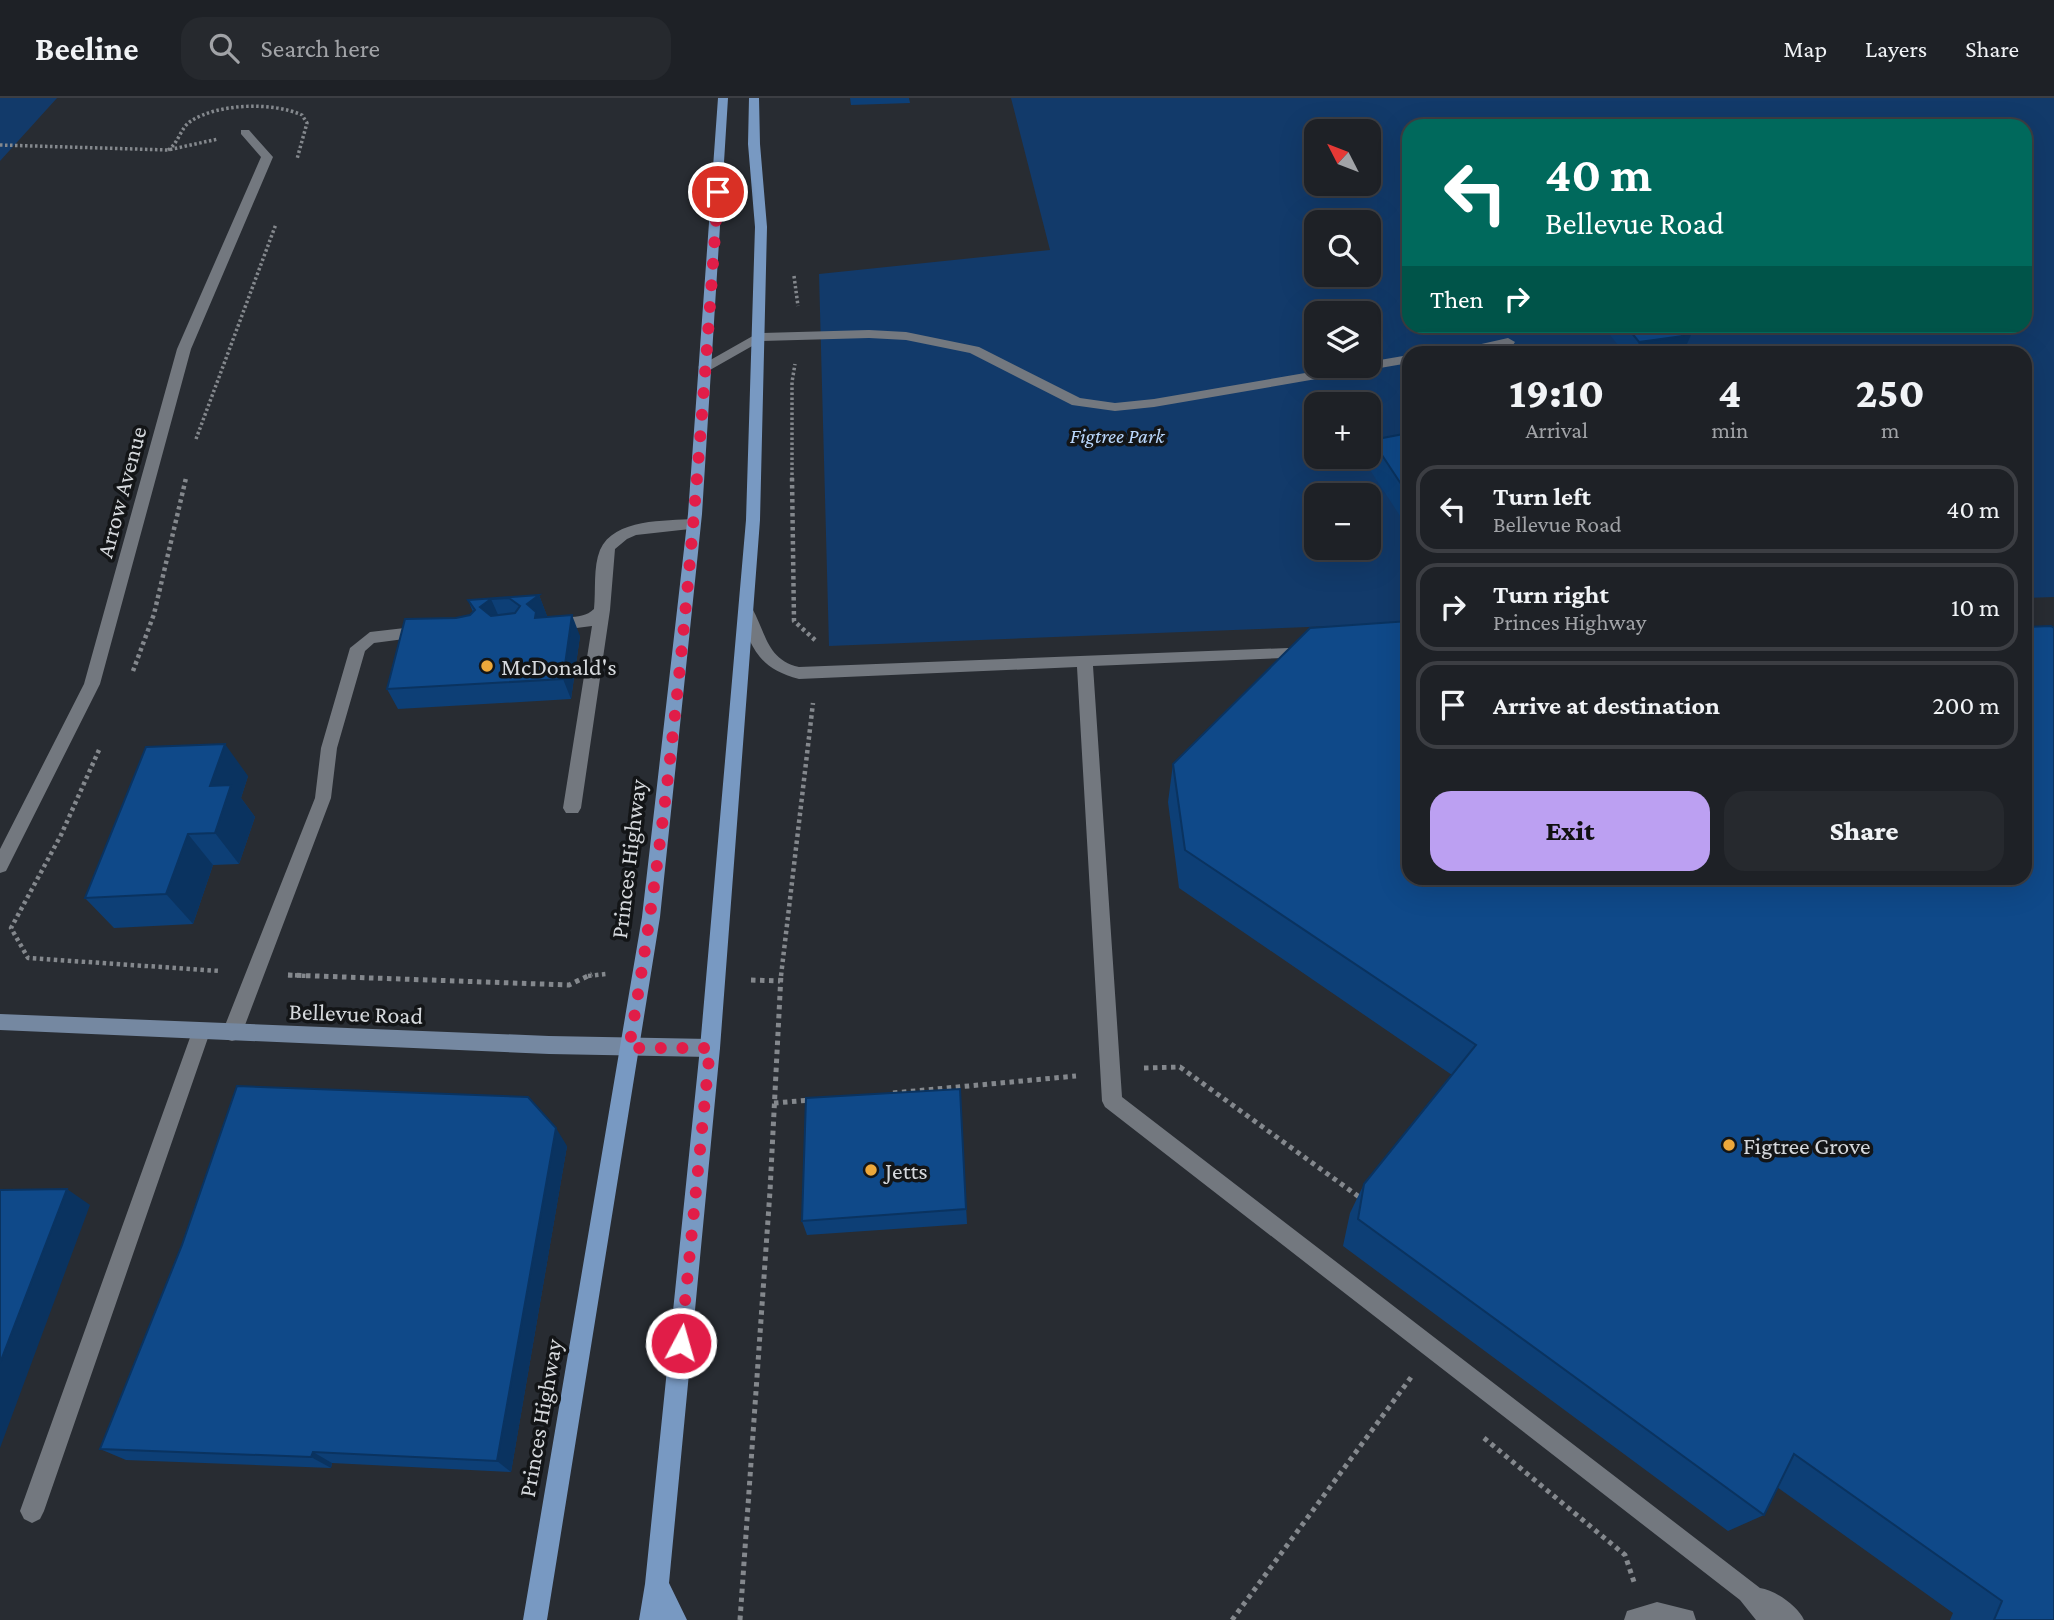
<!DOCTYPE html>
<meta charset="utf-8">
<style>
:root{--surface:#1e2126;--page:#26292e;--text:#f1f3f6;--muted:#a1a3a7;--line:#3c3e43;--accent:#bca0f2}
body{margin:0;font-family:"Crimson Pro",serif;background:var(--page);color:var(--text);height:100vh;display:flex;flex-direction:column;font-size:26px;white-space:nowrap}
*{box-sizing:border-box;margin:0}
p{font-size:23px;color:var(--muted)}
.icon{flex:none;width:38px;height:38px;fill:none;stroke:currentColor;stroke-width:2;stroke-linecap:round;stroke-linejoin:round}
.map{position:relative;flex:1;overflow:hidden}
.side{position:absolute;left:1402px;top:248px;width:630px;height:539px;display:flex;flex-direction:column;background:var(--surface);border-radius:21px;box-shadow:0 7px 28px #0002,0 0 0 2px var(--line)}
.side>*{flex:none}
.guide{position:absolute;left:1402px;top:21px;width:630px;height:214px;border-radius:21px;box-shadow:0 7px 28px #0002,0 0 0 2px var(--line);background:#00695c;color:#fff;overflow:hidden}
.needle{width:46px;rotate:312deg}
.tools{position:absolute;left:1304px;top:21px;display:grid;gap:14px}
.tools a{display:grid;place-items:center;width:77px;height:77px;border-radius:14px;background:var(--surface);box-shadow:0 7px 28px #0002,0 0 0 2px var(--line);font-size:35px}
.pin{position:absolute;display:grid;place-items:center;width:60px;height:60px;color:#fff;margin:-30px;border:4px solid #fff;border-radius:50%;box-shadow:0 2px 7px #0007}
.me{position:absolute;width:77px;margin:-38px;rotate:6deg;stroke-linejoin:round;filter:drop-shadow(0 0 5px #0008)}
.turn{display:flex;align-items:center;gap:24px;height:147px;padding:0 28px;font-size:32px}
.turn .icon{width:91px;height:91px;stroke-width:2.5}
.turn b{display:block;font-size:49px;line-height:60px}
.then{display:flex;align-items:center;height:66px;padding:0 28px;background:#0003;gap:14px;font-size:26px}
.eta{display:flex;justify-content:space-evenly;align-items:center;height:119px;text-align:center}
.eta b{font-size:42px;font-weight:800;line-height:49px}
.primary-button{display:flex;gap:14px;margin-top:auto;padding:14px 28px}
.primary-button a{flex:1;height:80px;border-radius:21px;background:var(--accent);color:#111;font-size:28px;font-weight:800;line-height:80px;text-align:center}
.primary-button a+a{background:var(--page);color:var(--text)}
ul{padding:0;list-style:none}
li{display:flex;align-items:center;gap:21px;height:88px;margin:0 14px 10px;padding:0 14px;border:4px solid var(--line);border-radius:21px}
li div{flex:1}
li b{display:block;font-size:26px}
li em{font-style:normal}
header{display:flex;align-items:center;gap:42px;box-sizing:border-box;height:98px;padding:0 35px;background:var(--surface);border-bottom:2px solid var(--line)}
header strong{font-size:33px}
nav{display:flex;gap:38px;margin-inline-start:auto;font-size:24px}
.search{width:490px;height:63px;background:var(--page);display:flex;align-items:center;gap:18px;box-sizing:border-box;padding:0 24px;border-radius:21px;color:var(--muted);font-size:26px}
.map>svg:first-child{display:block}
</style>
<header>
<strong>Beeline</strong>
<div class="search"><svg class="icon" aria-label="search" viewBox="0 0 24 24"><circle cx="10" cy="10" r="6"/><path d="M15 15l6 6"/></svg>Search here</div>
<nav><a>Map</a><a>Layers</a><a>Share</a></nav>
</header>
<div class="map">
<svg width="2054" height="1522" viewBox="0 0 2054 1522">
<rect width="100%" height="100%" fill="#282c32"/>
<g fill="#123a6a" fill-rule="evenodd">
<polygon points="0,0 57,0 0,63"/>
<path d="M 1011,0 L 2054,0 L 2054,499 L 2025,500 L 2025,256 L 1409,256 L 1409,525 L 829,548 L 819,176 L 1050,152 ZM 1409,28 L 2025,28 L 2025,228 L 1409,228 ZM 1316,33 L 1368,33 L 1368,86 L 1316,86 ZM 1316,124 L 1368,124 L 1368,177 L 1316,177 ZM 1316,215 L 1368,215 L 1368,268 L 1316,268 ZM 1316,306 L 1368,306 L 1368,359 L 1316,359 ZM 1316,397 L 1368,397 L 1368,450 L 1316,450 Z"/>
</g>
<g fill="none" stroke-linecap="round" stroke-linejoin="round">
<g stroke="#84888d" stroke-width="3.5" stroke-dasharray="2.5 2.5" stroke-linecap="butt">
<polyline points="0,47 168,52 218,41"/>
<path d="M 168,52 C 179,45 180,30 191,23 C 219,5 273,4 302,17 L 307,25 L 297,61"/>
<polyline points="794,178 798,208"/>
<polyline points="196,341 276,126"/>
<polyline points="792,382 792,284 795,266"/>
</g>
<g stroke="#84888d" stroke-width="4.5" stroke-dasharray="3.5 3.5" stroke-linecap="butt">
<polyline points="792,380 794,523 815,542"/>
<polyline points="133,573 154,516 186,380"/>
<polyline points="99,652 61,737 11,830 28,860 220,873"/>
<polyline points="288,877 308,878"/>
<polyline points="588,878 606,876"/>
<polyline points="781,878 813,605"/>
</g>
<g stroke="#84888d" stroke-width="5" stroke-dasharray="4.5 4.5" stroke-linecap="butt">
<polyline points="288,877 569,887 592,876"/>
<polyline points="751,882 780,883"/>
<polyline points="1144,970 1180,969 1362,1101"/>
<polyline points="893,995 1076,978"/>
<polyline points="774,1005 811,1002"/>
<polyline points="1484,1340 1625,1457 1634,1484"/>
<polyline points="740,1522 770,1093 781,876"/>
<polyline points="1232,1522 1412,1278"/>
</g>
<g fill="#73787f" fill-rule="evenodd">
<polygon points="869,232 906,234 979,249 1080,300 1115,305 1154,301 1346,268 1368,268 1368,264 1409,257 1409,265 1154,309 1115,313 1072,307 970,255 906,242 869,240 761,243 710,272 705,273 698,269 758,235"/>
<polygon points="1508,240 1515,244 1513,247 1467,256 1437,256"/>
<path d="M 694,421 L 699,422 L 699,430 L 636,437 L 627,441 L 615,451 L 610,512 L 581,710 L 578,715 L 566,715 L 563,710 L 592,528 L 553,533 L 545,527 C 556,514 580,525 594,511 C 596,492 593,469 600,452 C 614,420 666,423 694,421 Z"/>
<path d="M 747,508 L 752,510 C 766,535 767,562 799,569 L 1313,549 L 1315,553 L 1313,557 L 1307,559 L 1093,568 L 1122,999 L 1760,1490 C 1775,1492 1798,1508 1804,1522 L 1756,1522 L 1740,1502 L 1105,1009 L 1102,1003 L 1077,569 L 799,581 C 759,571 751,550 739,514 Z"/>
<polygon points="422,528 427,530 430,534 427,538 374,545 365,553 337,650 331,700 242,935 239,941 232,943 225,941 222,935 315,700 321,650 350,550 370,534"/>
<polygon points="201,926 208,928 210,934 44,1413 40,1421 32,1425 24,1421 20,1413 192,934 194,928"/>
<polygon points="1657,1504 1693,1513 1696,1522 1624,1522 1627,1513"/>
</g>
<polygon fill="#73787f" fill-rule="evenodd" points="241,32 249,32 273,59 191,251 100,586 6,773 0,775 0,751 84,586 177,251 261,59 241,36"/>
<polygon fill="#7588a1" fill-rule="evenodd" points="0,916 549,938 710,941 717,944 720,950 717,956 710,959 549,956 0,932"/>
<g fill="#7899c2" fill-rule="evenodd">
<polygon points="718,0 728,0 702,416 660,819 547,1522 523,1522 642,819 688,416"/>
<polygon points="749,0 759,0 760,46 767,129 760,422 720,950 669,1485 687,1522 639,1522 645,1486 700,950 746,422 755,129 748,46"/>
</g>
</g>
<g fill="#0d3f76">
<polygon points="850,0 909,0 910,5 851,7"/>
<polygon points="1603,228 1695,228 1687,246 1679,248 1676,256 1625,256"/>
<polygon points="1409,335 1409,426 1406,427 1366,366 1372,342"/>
<polygon points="539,497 547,518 546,519 580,538 571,601 398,611 387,591 456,520 470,517 473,514 468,502"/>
<polygon points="1310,530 2054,1522 1950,1522 1953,1515 1777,1389 1764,1417 1728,1433 1343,1148 1350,1115 1364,1086 1452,977 1179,790 1168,704 1173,666"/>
<polygon points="248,678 241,700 255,719 239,766 213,767 193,826 114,830 85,800"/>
<polygon points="960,991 967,1126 807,1137 802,1123"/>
<polygon points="567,1048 511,1374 332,1365 331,1370 126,1362 100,1351"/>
</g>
<g fill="#0a3360">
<polygon points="1695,228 1687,246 1679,248 1676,256 1635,256 1639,244 1677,230"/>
<polygon points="539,497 547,518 540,524 543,540 527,506"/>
<polygon points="491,501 500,521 489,530 480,509"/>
<polygon points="572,517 580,538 571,601 563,581"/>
<polygon points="225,646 248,678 241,700 255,719 239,766 215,735 210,688"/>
<polygon points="188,736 213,767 193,826 166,796"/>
<polygon points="556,1030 567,1048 511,1374 497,1363"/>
<polygon points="67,1091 90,1107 0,1350 0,1265"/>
<polygon points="313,1354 332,1365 331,1370 311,1359"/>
</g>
<g fill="#0f4989" stroke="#0a3360" stroke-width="2" fill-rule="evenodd">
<polygon points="1626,228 1693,228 1677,230 1683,238 1639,244"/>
<polygon points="1409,335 1409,398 1372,342"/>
<path d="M 539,497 L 527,506 L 536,514 L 535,520 L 572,517 L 563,581 L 387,591 L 405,521 L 456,520 L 470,517 L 475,512 L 468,502 ZM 509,500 L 520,508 L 515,515 L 491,518 L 480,509 L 491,501 Z"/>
<polygon points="1409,523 1409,780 2025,780 2025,529 2051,528 2054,530 2054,1522 1994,1522 2002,1503 1794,1356 1764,1417 1358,1121 1364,1086 1476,947 1185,752 1173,666 1310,530"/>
<polygon points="225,646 210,688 231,687 215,735 188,736 166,796 85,800 146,649"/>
<polygon points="237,988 528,999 556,1030 497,1363 313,1354 311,1359 100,1351 182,1147"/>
<polygon points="960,991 966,1111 802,1123 806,1000"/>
<polygon points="67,1091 0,1265 0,1092"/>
</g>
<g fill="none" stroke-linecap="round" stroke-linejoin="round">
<path stroke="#e11d48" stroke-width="12" stroke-dasharray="0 21.6" d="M 681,1245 L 710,950 L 629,950 C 678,668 698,380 718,94"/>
</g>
<g fill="#eda83b" stroke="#131517" stroke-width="2.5">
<circle cx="487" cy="568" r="7"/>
<circle cx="1729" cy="1047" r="7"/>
<circle cx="871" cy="1072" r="7"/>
</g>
<g text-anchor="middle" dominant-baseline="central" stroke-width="7" stroke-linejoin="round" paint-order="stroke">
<g font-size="21" font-style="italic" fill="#bbd8fd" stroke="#131517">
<text x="1117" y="338">Figtree Park</text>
</g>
<g font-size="24" fill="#d5d8dc" stroke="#131517">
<text transform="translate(121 394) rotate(-75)">Arrow Avenue</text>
<text transform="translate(628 761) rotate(-83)">Princes Highway</text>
<text transform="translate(356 915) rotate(2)">Bellevue Road</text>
<text transform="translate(540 1320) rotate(-80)">Princes Highway</text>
</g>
<g font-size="24" fill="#d5d8dc" stroke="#131517" text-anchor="start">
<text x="501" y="568">McDonald's</text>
<text x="1743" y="1047">Figtree Grove</text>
<text x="885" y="1072">Jetts</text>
</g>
</g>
</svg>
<div class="tools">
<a><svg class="needle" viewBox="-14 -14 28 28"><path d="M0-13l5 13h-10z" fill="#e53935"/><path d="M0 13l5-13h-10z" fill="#a1a3a7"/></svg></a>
<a><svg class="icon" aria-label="search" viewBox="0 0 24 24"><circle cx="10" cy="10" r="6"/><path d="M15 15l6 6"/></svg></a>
<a><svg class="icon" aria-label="layers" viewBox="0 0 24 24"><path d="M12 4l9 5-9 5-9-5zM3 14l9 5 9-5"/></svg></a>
<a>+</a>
<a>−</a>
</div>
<div class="pin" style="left:718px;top:94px;background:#d93025"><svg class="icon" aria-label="arrive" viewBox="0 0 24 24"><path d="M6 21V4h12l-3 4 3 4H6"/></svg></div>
<svg class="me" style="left:681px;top:1245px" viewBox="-20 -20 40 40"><circle r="17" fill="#e11d48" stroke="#fff" stroke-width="3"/><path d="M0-11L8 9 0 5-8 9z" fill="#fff"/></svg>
<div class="guide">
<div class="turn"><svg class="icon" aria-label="left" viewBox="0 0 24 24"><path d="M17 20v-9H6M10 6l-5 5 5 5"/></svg><div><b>40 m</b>Bellevue Road</div></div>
<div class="then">Then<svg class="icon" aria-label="right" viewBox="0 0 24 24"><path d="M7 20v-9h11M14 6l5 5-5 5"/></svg></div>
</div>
<section class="side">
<div class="eta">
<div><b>19:10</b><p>Arrival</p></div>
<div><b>4</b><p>min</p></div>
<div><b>250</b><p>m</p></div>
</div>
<ul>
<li><svg class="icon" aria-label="left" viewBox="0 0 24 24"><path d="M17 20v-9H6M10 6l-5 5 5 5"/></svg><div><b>Turn left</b><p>Bellevue Road</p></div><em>40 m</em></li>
<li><svg class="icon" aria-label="right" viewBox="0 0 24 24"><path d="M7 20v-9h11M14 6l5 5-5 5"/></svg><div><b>Turn right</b><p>Princes Highway</p></div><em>10 m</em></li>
<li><svg class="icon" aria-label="arrive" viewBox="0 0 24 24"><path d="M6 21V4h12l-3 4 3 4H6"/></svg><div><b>Arrive at destination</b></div><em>200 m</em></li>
</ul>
<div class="primary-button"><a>Exit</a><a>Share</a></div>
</section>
</div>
